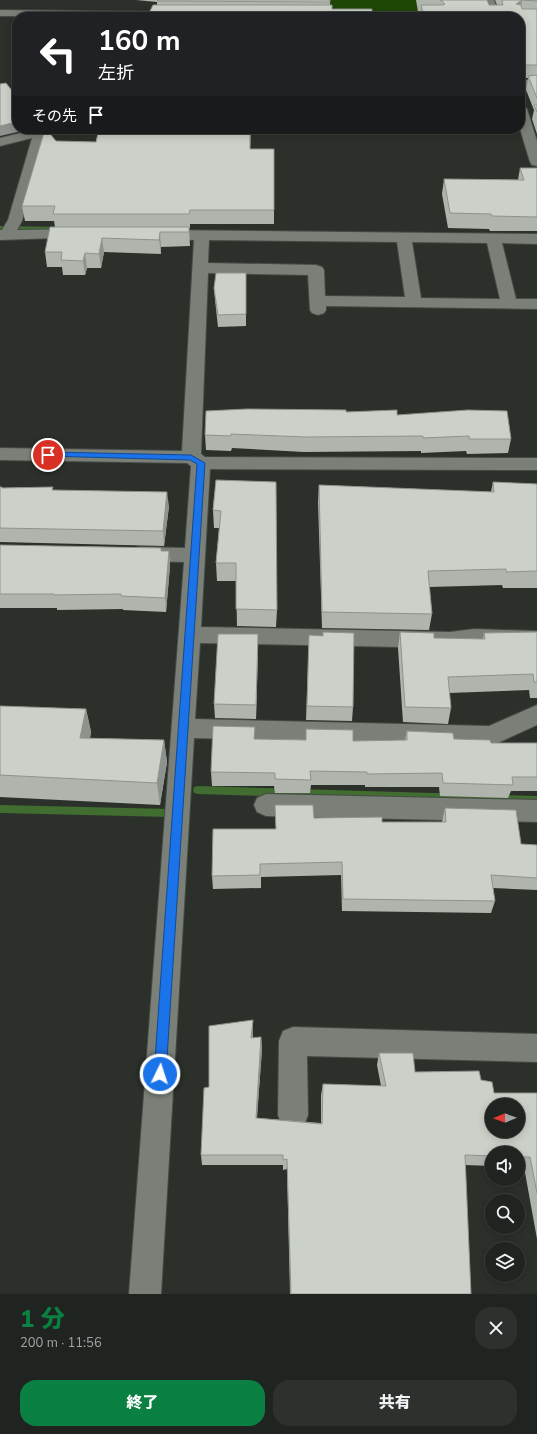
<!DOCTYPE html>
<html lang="ja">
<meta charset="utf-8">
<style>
:root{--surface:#202420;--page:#2d302d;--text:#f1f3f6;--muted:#a2a4a5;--line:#3d413e;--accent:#0b8043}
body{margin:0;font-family:"Nunito Sans","Noto Sans JP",sans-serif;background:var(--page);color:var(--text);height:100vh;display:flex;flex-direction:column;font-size:15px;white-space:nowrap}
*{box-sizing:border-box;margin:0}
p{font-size:13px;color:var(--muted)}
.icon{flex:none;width:22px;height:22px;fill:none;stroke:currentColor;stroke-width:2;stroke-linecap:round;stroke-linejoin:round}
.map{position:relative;height:1294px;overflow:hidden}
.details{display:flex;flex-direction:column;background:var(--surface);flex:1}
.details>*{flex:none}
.guide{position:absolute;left:12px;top:12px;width:513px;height:122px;border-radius:16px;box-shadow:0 2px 10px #0003,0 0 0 1px var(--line);background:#202124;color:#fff;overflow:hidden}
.needle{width:26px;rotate:269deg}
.tools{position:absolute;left:485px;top:1098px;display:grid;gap:8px}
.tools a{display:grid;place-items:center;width:40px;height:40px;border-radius:50%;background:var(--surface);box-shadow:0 2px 10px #0003,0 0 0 1px var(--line);font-size:20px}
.pin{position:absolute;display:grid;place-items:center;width:34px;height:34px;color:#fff;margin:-17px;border:2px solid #fff;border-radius:50%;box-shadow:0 1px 4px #0007}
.me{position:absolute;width:44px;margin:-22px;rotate:4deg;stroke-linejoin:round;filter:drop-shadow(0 0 3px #0008)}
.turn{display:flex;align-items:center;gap:14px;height:84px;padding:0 20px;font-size:18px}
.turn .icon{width:52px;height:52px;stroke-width:2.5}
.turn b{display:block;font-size:28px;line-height:34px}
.then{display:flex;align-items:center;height:38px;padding:0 20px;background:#0003;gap:8px;font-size:15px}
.round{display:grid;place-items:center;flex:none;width:42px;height:42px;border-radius:16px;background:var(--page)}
.head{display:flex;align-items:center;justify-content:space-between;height:68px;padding:0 20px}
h1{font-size:24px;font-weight:800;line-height:30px;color:var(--accent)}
.primary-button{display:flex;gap:8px;margin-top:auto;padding:8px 20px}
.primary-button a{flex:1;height:46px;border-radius:16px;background:var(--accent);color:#fff;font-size:16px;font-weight:800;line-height:46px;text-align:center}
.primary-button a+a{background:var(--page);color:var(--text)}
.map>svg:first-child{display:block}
</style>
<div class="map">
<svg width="537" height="1294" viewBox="0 0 537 1294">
<rect width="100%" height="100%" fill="#2b302a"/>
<polygon fill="#1e4706" points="330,0 441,0 445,15 331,14"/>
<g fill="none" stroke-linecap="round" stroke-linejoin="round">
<g fill="#426d30" fill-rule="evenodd">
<polygon points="0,226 63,227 66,229 63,231 0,230"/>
<polygon points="198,786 537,796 537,804 198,794 194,793 193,790 194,787"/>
<polygon points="0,805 170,809 174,810 175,813 174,816 170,817 0,813"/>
</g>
<g stroke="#474b46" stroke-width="2">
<g id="street">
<polygon points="482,0 494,0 500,17 488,17"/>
<polygon points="0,10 179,12 183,13 185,15 183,17 0,16"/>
<polygon points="343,13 436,14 440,15 442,17 338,17 339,14"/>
<rect x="520" y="80" width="17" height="8"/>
<polygon points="520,105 525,106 527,109 537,141 537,166 532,165 530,162 520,129"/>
<polygon points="37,129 60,129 58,132 47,134 22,221 17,230 79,229 84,231 87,234 84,237 0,240 0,230 2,230 8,220 32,138 0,146 0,138"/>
<path d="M 159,230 L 537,234 L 537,244 L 502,243 L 516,299 L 537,299 L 537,309 L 326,306 L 326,310 L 324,313 L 318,315 L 312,313 L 310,310 L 308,275 L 208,273 L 201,454 L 205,457 L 537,458 L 537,470 L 210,469 L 201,627 L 450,632 L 474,629 L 537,631 L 537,647 L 474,645 L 450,648 L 200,643 L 195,719 L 489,726 L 537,705 L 537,725 L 491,746 L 194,738 L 161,1294 L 129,1294 L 184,562 L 139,561 L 132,559 L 129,554 L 132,549 L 139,547 L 185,548 L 191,466 L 187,463 L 0,460 L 0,448 L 182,451 L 194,240 L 154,238 L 151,235 L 154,232 ZM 209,240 L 397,242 L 405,297 L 325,296 L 324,270 L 322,267 L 316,265 L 208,263 ZM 412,242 L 487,243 L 500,299 L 421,298 Z"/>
<polygon points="266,794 537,800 537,822 266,816 257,812 254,805 257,798"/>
<polygon points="293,1027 537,1034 537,1062 307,1056 308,1115 304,1126 293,1130 282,1126 278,1115 279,1041 283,1031"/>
</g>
</g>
<use href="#street" fill="#7a7f78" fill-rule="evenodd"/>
</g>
<g fill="#afb4ad">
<polygon points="136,0 330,0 330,5 332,9 372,17 157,5 157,2"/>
<polygon points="416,0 487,0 489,5 497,5 495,0 537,0 537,134 532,119 534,110 526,90 528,78 522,78 520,73 520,17 420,17 420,12 418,12"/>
<polygon points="99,129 251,129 250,149 274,149 274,224 190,224 190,228 189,228 190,246 161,247 161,254 104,252 101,268 87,268 85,275 63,275 62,267 47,267 45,252 55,227 54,221 25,221 22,206 56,141 96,142"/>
<polygon points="520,168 537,168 537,231 490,231 489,229 448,228 442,194 444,179 518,180"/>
<polygon points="246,273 246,326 218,327 215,300 214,288"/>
<polygon points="346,412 397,415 511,439 508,453 467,454 466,451 421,453 421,451 304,452 232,448 231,451 206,450 205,435"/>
<polygon points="216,480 277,610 276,627 237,626 236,581 217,581 216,563 219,528 214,528 213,510"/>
<polygon points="493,482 537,484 537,588 503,588 502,585 429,587 432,614 429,630 322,628 318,502 319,485 491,492"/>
<polygon points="0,487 2,488 53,487 53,490 169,506 164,546 0,542"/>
<polygon points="0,545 161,548 161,551 169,551 170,566 166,612 123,610 123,609 57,610 57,608 0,608"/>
<polygon points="400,632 434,638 483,639 484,633 537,632 537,698 530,698 529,690 449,693 451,708 448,724 403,722 398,648"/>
<polygon points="258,634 258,648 256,719 215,718 214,704"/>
<polygon points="309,635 353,707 352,721 306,720"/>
<polygon points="0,706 86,709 91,732 90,738 164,740 167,762 160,805 0,797"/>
<polygon points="407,731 454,739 491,743 537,743 537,791 511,791 508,798 440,796 439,787 365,787 365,785 311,785 310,793 275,793 274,786 212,786 211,772 255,739 353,741 405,740"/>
<polygon points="275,805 314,818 382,822 442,822 445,808 521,844 537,845 537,890 493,888 495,901 491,913 342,911 341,875 261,877 261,888 213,889 212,876 276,829"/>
<polygon points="253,1020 253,1038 261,1037 262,1049 257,1118 321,1123 321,1095 323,1084 381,1086 377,1065 379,1053 415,1072 481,1080 494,1093 537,1093 537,1239 524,1167 518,1167 518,1153 492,1153 492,1166 465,1165 471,1294 290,1294 287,1169 283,1170 283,1165 202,1165 201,1155 209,1087"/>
</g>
<g fill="#8e928d">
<polygon points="522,0 520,14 516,4"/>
<polygon points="17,122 17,129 30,129 0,136 0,126"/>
<polygon points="160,232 161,247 161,254 159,240"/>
<polygon points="102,238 104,252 101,268 99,254"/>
<polygon points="85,253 87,268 85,275 83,261"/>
<polygon points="167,492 169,506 164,546 163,531"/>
<polygon points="169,551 170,566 166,612 165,598"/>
<polygon points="258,634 258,648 256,719 256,705"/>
<polygon points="86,709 91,732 85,761 80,738"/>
<polygon points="164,740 167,762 160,805 157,783"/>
<polygon points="253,1020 253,1032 252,1050 251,1038"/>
<polygon points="261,1037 262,1049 256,1129 256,1118"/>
</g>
<g fill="#cbd1c9" stroke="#8e928d" fill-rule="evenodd">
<polygon points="158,0 330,0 330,2 157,1"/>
<polygon points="440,0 487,0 489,5 503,5 502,0 537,0 537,1 522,0 516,4 521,5 522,9 537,9 537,65 524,65 520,53 520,17 424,17 421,5 443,5 445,4 442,1"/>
<polygon points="153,5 332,5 332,9 372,9 372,17 149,17 150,11"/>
<polygon points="537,75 537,98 528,76"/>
<polygon points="6,83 17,97 17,122 0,126 0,84"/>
<polygon points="534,105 537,105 537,112"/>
<polygon points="45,129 46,129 56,141 96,142 99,129 250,129 250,149 274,149 274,210 190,210 189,214 53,214 55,206 22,206"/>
<polygon points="520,168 537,168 537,217 492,216 491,214 450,213 444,179 524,180"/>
<polygon points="50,227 189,227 189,232 160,232 159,240 102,238 99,254 85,253 83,261 61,260 62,252 45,252"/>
<polygon points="216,273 246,273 246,314 218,315 214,288"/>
<polygon points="247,409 346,410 346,412 397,410 397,415 468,410 507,411 511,439 469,439 469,436 423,438 423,436 305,437 231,434 231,436 205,435 206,411"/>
<polygon points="216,480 276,482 277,610 236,609 236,563 216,563 221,511 213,510"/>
<polygon points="493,482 537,484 537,571 506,572 506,569 428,571 432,614 322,612 319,485 494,492"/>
<polygon points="0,487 2,487 2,488 53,487 52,490 167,492 163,531 0,528"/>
<polygon points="0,545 161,548 161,551 169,551 165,598 121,596 121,594 54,595 54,594 0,594"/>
<polygon points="323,632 354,633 353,707 307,706 309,635 323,636"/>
<polygon points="400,632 434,633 434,638 485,639 484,633 537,632 537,682 534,682 533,674 448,677 451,708 405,707"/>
<polygon points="218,634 258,634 256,705 214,704"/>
<polygon points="0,706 86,709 80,738 164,740 157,783 0,775"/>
<polygon points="213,726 255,727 254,739 306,740 306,729 353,730 353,741 407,740 407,731 453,733 454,739 490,740 491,743 537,743 537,777 512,777 513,785 443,783 442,773 367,774 367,772 310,771 311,780 275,779 275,773 211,772"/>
<polygon points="275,805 313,805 314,818 382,817 382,822 446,822 445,808 516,810 521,844 537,845 537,878 491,875 495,901 343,899 342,862 260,864 260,875 212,876 213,829 276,829"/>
<path d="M 253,1020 L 251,1038 L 261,1037 L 256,1118 L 322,1124 L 323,1084 L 386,1086 L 379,1053 L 413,1053 L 415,1072 L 479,1071 L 481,1080 L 492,1082 L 494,1093 L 537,1093 L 537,1193 L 530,1157 L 518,1157 L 518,1153 L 492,1153 L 492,1156 L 465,1155 L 471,1294 L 291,1294 L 287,1159 L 283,1160 L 283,1155 L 201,1155 L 204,1088 L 209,1087 L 209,1026 ZM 492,1105 L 518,1105 L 518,1131 L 492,1131 Z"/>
</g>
<polygon fill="#1a73e8" stroke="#114b97" points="48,452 191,455 205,463 166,1074 164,1078 160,1080 156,1078 154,1074 197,464 190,460 45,456 45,453"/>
</svg>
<div class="tools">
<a><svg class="needle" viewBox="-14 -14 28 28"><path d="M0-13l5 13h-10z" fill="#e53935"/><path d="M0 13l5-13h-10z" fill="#a2a4a5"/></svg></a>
<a><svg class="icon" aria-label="sound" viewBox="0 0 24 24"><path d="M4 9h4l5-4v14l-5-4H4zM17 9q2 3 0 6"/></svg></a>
<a><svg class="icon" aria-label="search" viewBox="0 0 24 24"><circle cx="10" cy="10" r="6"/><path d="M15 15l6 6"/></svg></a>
<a><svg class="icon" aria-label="layers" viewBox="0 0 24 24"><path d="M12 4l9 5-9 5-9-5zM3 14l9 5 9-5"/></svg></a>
</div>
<div class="pin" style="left:48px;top:455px;background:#d93025"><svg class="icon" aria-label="arrive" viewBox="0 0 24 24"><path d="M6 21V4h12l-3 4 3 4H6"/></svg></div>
<svg class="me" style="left:160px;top:1074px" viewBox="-20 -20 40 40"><circle r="17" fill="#1a73e8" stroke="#fff" stroke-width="3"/><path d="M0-11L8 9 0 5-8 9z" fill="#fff"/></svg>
<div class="guide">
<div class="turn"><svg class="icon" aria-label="left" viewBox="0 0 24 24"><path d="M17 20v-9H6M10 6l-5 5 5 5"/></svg><div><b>160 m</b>左折</div></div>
<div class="then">その先<svg class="icon" aria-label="arrive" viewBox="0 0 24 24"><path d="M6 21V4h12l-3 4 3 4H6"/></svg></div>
</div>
</div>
<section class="details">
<div class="head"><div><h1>1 分</h1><p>200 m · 11:56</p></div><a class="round"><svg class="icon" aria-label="close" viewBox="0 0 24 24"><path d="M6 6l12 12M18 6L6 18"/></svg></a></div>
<div class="primary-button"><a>終了</a><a>共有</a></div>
</section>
